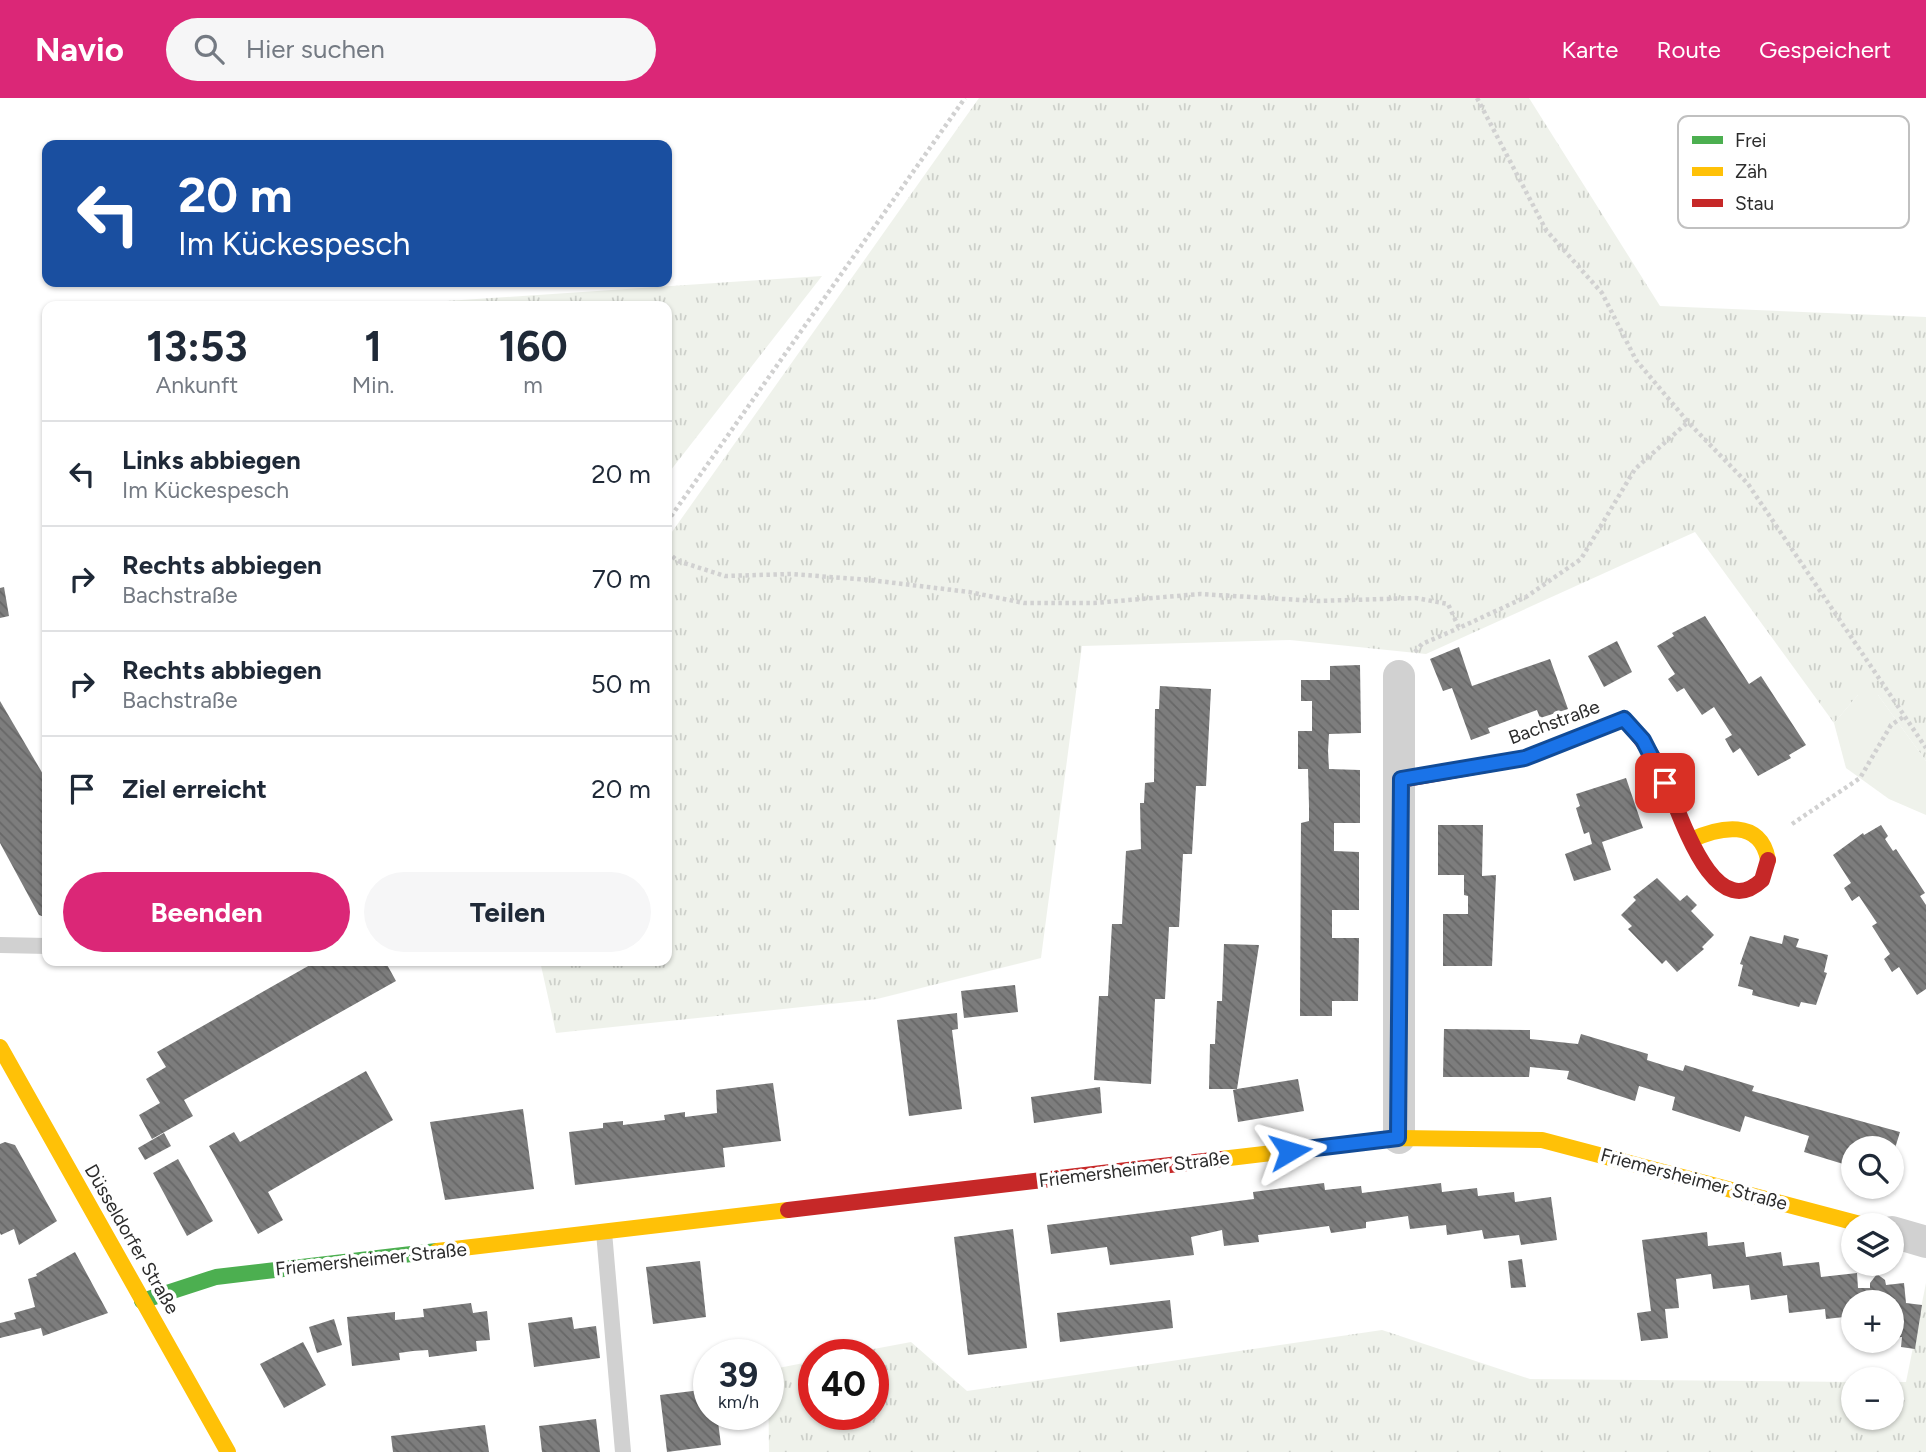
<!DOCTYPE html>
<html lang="de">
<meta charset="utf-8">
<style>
:root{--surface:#fff;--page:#f6f6f7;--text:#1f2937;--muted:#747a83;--line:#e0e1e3;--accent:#db2777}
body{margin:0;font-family:Figtree,sans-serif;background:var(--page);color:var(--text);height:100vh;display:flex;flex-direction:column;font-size:26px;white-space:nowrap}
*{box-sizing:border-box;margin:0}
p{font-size:23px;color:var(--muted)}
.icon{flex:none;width:38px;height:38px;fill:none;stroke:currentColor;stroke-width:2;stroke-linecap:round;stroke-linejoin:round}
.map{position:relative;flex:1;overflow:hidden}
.drawer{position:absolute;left:42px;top:203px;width:630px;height:665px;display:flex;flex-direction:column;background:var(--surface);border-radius:14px;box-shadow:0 2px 5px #0004}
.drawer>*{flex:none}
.banner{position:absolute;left:42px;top:42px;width:630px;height:147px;border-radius:14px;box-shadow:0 2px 5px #0004;background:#1a4fa0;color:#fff;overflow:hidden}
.buttons{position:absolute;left:1841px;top:1038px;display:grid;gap:14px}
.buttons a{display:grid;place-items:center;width:63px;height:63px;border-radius:50%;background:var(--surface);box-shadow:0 2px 5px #0004;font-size:35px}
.speed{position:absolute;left:693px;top:1241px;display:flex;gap:14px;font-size:35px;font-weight:700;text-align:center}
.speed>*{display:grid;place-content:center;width:91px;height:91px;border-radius:50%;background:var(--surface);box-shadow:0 2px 5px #0004;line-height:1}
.speed small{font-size:18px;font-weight:400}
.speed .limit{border:10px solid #d22;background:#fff;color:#111}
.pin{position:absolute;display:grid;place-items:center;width:60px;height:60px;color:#fff;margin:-30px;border-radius:14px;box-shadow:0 4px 10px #0006}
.me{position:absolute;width:77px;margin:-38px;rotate:83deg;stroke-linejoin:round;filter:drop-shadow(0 0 5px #0008)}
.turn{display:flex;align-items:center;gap:24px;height:147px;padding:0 21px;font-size:32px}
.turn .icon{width:91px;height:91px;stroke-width:2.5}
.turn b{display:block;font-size:49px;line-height:60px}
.eta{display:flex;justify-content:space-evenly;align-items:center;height:119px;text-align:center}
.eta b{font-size:42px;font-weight:700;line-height:49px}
.primary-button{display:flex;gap:14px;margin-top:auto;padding:14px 21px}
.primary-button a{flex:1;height:80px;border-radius:42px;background:var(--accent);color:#fff;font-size:28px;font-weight:700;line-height:80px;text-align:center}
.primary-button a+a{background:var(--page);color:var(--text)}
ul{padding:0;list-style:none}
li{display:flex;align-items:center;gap:21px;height:105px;padding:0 21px;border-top:2px solid var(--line)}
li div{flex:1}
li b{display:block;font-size:26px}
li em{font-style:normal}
header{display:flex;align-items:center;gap:42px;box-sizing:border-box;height:98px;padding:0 35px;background:var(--accent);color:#fff}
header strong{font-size:33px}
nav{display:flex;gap:38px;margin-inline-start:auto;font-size:24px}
.search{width:490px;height:63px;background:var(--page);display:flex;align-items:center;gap:18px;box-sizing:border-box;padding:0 24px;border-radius:38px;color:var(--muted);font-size:26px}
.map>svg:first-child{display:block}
</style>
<header>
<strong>Navio</strong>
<div class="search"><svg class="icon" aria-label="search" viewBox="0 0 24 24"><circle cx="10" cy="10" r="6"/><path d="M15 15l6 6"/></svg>Hier suchen</div>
<nav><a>Karte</a><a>Route</a><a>Gespeichert</a></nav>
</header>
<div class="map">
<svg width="1926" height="1354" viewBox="0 0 1926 1354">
<defs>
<pattern id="grass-tufts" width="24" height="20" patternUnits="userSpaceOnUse" patternTransform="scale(1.75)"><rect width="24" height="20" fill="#eff2eb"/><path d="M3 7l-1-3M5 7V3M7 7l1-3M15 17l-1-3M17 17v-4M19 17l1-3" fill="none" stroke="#cdd0ca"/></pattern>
<pattern id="building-back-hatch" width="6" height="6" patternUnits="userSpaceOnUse" patternTransform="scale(1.75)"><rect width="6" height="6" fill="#7d7d7d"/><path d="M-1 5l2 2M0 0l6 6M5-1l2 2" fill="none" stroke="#676767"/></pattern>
</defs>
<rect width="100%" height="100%" fill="#fff"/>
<g fill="url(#grass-tufts)">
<polygon points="979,0 1529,0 1660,208 1926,219 1926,663 1878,597 1858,597 1834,625 1695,434 1426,556 1290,542 1082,548 1041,860 877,901 556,935 540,863 667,863 667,441"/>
<polygon points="822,178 667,377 667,208 372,208"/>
<polygon points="1926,1185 1926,1354 769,1354 768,1272 814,1263 814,1316 873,1316 873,1256 847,1256 911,1244 967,1293 1382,1232 1530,1281 1853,1284 1853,1320 1892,1320 1892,1284 1906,1284"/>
</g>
<polygon fill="#eff2eb" points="1858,597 1878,597 1926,663 1926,717 1889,701 1846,670 1834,625"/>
<g fill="url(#building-back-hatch)">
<polygon points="4,489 9,518 0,520 0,490"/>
<polygon points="1705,518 1749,586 1761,578 1806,647 1789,657 1791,660 1758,678 1740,650 1733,655 1725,641 1732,637 1714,609 1702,617 1684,590 1677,594 1668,581 1675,576 1657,548 1674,538 1672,535"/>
<polygon points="1617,543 1632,574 1604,589 1588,558"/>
<polygon points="1459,549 1472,588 1550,561 1568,611 1540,620 1537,612 1488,630 1490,635 1471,642 1452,590 1443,593 1430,561"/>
<polygon points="1360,567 1361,635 1329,636 1328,653 1329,671 1360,672 1360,725 1334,725 1334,753 1359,754 1359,812 1332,812 1332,840 1359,840 1358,903 1332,903 1332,918 1300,918 1301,725 1309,723 1309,708 1308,671 1298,671 1298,633 1312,633 1312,603 1301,603 1301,582 1330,582 1330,568"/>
<polygon points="1160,588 1211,591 1206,688 1196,688 1192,756 1183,756 1179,829 1169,829 1165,901 1155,901 1151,986 1094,982 1099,898 1108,898 1112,826 1122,826 1126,753 1141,751 1140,705 1144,705 1145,685 1154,684 1155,611 1159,611"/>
<polygon points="0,603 47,683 47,820 39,817 0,745"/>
<polygon points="1626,680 1643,730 1602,744 1611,772 1574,783 1565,756 1592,746 1589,734 1584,736 1576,710 1580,708 1576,696"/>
<polygon points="1438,727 1483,727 1482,778 1496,777 1492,868 1443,868 1443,816 1468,816 1468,798 1464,797 1464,777 1438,777"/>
<polygon points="1881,727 1888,738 1885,741 1893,753 1896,751 1925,795 1920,798 1926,807 1926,891 1917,897 1899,869 1892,874 1884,861 1890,856 1872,828 1877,825 1859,798 1852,803 1844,790 1851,785 1833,757 1863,735 1864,737"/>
<polygon points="1657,780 1680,803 1687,797 1697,807 1691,813 1714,837 1702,849 1704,851 1677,874 1666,862 1662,866 1628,831 1632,828 1621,817 1636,802 1633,799"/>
<polygon points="1784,837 1799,841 1796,849 1828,857 1824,874 1827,875 1816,907 1801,904 1799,909 1752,897 1753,892 1738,888 1743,867 1740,866 1750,838 1782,846"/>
<polygon points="1224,846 1259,847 1237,991 1298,981 1304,1013 1238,1024 1233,992 1237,991 1209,991 1210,946 1215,946 1217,903 1222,903"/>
<polygon points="317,863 369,863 371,866 385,863 396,883 184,1002 193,1018 152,1041 139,1017 160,1005 146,981 166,969 157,954"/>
<polygon points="1015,887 1018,914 964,920 961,893"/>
<polygon points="957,915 958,931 952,932 962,1011 909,1018 897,922"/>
<polygon points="1444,931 1530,932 1530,941 1578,946 1581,936 1648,956 1647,962 1666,968 1683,973 1685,967 1754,988 1752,993 1900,1034 1892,1060 1892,1050 1853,1050 1853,1069 1804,1054 1809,1038 1745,1018 1740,1034 1672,1012 1675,999 1639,988 1635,1003 1567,981 1569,973 1530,969 1529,979 1443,979"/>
<polygon points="366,973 393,1022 268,1094 283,1122 258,1136 209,1048 234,1034 240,1044"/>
<polygon points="773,985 781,1043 723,1050 725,1069 575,1087 569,1034 603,1030 603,1025 623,1023 623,1027 665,1022 664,1017 685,1014 685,1019 717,1015 716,992"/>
<polygon points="1100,989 1102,1015 1034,1025 1031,999"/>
<polygon points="523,1011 534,1091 445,1102 430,1024"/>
<polygon points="164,1035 171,1048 145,1062 138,1050"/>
<polygon points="5,1044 15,1047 57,1123 19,1147 14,1131 1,1137 0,1135 0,1046"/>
<polygon points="178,1061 213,1123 187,1138 153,1075"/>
<polygon points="1324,1085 1325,1092 1361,1088 1362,1095 1441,1085 1442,1094 1477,1090 1478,1098 1514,1094 1515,1104 1551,1099 1557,1142 1521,1147 1519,1137 1484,1141 1482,1132 1447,1137 1446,1127 1410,1131 1408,1118 1366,1124 1366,1130 1331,1135 1329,1128 1258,1137 1259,1144 1224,1148 1222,1132 1191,1139 1194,1157 1110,1167 1107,1149 1051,1156 1047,1127 1254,1101 1253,1094"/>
<polygon points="1013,1131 1027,1250 968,1257 954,1139"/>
<polygon points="1707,1134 1708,1148 1744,1144 1746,1159 1781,1154 1783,1168 1819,1164 1821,1179 1857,1175 1858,1190 1870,1190 1870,1185 1877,1176 1885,1182 1886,1187 1904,1185 1906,1205 1922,1207 1915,1251 1901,1249 1902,1239 1892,1240 1892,1204 1853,1204 1853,1218 1826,1221 1825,1211 1789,1215 1787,1197 1751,1202 1749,1187 1713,1191 1711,1176 1676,1181 1679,1210 1665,1211 1668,1240 1641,1243 1637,1215 1651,1213 1642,1142"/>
<polygon points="75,1154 108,1215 43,1238 41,1230 0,1240 0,1225 16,1221 14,1215 35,1209 28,1181 37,1178 36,1176"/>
<polygon points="1522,1161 1526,1189 1511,1190 1508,1163"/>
<polygon points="700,1163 706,1219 653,1226 646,1169"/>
<polygon points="1170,1202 1173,1230 1060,1244 1057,1215"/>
<polygon points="471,1205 473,1215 487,1213 490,1242 476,1243 477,1253 429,1259 428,1252 413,1253 399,1255 400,1262 352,1268 347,1219 395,1214 395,1222 424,1219 423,1211"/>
<polygon points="572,1219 574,1231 596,1228 600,1260 534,1269 528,1225"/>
<polygon points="334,1221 342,1247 317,1255 309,1229"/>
<polygon points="303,1244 326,1287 284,1310 260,1266"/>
<polygon points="709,1291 709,1316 717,1316 721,1347 667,1354 660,1297"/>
<polygon points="596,1321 600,1354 542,1354 539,1328"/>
<polygon points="485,1327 489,1354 393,1354 391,1338"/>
</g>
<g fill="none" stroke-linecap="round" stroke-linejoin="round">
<g stroke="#d1d1d1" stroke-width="4.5" stroke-dasharray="3.5 3.5" stroke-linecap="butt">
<polyline points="1477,0 1546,132 1602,195 1636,262 1688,324 1748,386 1926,650"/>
<polyline points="667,424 965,0"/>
<polyline points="667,454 678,463 725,478 791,476 870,482 969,494 1024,505 1094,505 1200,496 1317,503 1416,500 1448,506 1459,530 1526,499 1581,461 1635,371 1688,324"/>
<polyline points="1415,554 1422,546 1459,530"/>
<polyline points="1792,726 1860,680 1891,627 1905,618"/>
</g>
<g stroke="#d1d1d1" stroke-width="16">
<polyline points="0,847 47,848"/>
<polyline points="604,1134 623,1354"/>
</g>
<g stroke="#d1d1d1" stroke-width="32">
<polyline points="1399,1040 1399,578"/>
<polyline points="1892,1134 1926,1144"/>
</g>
<polyline stroke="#4caf50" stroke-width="16" points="142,1203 216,1179 437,1153"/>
<g stroke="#ffc107" stroke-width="16">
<path d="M 1691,742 C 1719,729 1761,720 1768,762"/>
<polyline points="0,949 228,1354"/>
<polyline points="1221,1061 1399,1040 1542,1042 1864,1127"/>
<polyline points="437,1153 788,1112"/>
</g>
<g stroke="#c62828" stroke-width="16">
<path d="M 1400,682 L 1525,660 L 1624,621 C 1641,639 1653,657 1664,679 C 1679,711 1712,829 1762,782 L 1768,762"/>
<polyline points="788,1112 1221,1061"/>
</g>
</g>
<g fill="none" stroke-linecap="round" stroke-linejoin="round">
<g stroke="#114b97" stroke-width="18">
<polyline id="route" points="1290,1053 1398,1040 1401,681 1525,660 1624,621 1643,642 1665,685"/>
</g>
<use href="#route" stroke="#1a73e8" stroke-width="12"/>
</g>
<g text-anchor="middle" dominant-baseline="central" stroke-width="7" stroke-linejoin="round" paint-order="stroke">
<g font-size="19" fill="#2c2c2c" stroke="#fff">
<text transform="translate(1554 624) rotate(-20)">Bachstraße</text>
<text transform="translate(1134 1071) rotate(-7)">Friemersheimer Straße</text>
<text transform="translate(1694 1081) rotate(15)">Friemersheimer Straße</text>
<text transform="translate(132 1141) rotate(60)">Düsseldorfer Straße</text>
<text transform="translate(371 1161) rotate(-6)">Friemersheimer Straße</text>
</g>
</g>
<rect x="1678" y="18" width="231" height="112" rx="10" fill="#fff" stroke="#c0c0c0" stroke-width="2"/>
<rect x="1692" y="38" width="31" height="8" fill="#4caf50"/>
<rect x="1692" y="69" width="31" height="9" fill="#ffc107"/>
<rect x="1692" y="101" width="31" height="8" fill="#c62828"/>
<g font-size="19" fill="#2c2c2c">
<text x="1735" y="49">Frei</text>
<text x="1735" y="80">Zäh</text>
<text x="1735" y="112">Stau</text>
</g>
</svg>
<div class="buttons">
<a><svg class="icon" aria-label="search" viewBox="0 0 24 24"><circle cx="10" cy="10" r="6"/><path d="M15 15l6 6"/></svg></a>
<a><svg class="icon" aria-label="layers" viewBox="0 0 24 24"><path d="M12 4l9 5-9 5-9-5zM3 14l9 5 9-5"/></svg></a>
<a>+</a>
<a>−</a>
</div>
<div class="speed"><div>39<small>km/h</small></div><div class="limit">40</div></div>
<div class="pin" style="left:1665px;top:685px;background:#d93025"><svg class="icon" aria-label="arrive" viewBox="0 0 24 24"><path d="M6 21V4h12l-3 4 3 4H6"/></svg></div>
<svg class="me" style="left:1290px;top:1053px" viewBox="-20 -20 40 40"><path d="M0-17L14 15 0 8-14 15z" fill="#1a73e8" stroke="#fff" stroke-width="4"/></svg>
<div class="banner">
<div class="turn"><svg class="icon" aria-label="left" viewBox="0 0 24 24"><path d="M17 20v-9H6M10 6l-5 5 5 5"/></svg><div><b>20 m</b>Im Kückespesch</div></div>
</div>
<section class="drawer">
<div class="eta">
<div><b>13:53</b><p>Ankunft</p></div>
<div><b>1</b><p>Min.</p></div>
<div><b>160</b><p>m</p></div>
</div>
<ul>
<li><svg class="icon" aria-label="left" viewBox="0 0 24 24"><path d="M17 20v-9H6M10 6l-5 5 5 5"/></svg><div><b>Links abbiegen</b><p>Im Kückespesch</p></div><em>20 m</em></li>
<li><svg class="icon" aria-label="right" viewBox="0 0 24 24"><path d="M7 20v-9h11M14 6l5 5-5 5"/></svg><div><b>Rechts abbiegen</b><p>Bachstraße</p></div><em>70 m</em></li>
<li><svg class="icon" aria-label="right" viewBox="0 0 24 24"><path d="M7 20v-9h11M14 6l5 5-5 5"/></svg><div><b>Rechts abbiegen</b><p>Bachstraße</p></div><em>50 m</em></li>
<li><svg class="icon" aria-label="arrive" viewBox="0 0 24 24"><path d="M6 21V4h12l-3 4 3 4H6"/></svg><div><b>Ziel erreicht</b></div><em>20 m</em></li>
</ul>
<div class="primary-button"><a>Beenden</a><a>Teilen</a></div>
</section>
</div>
